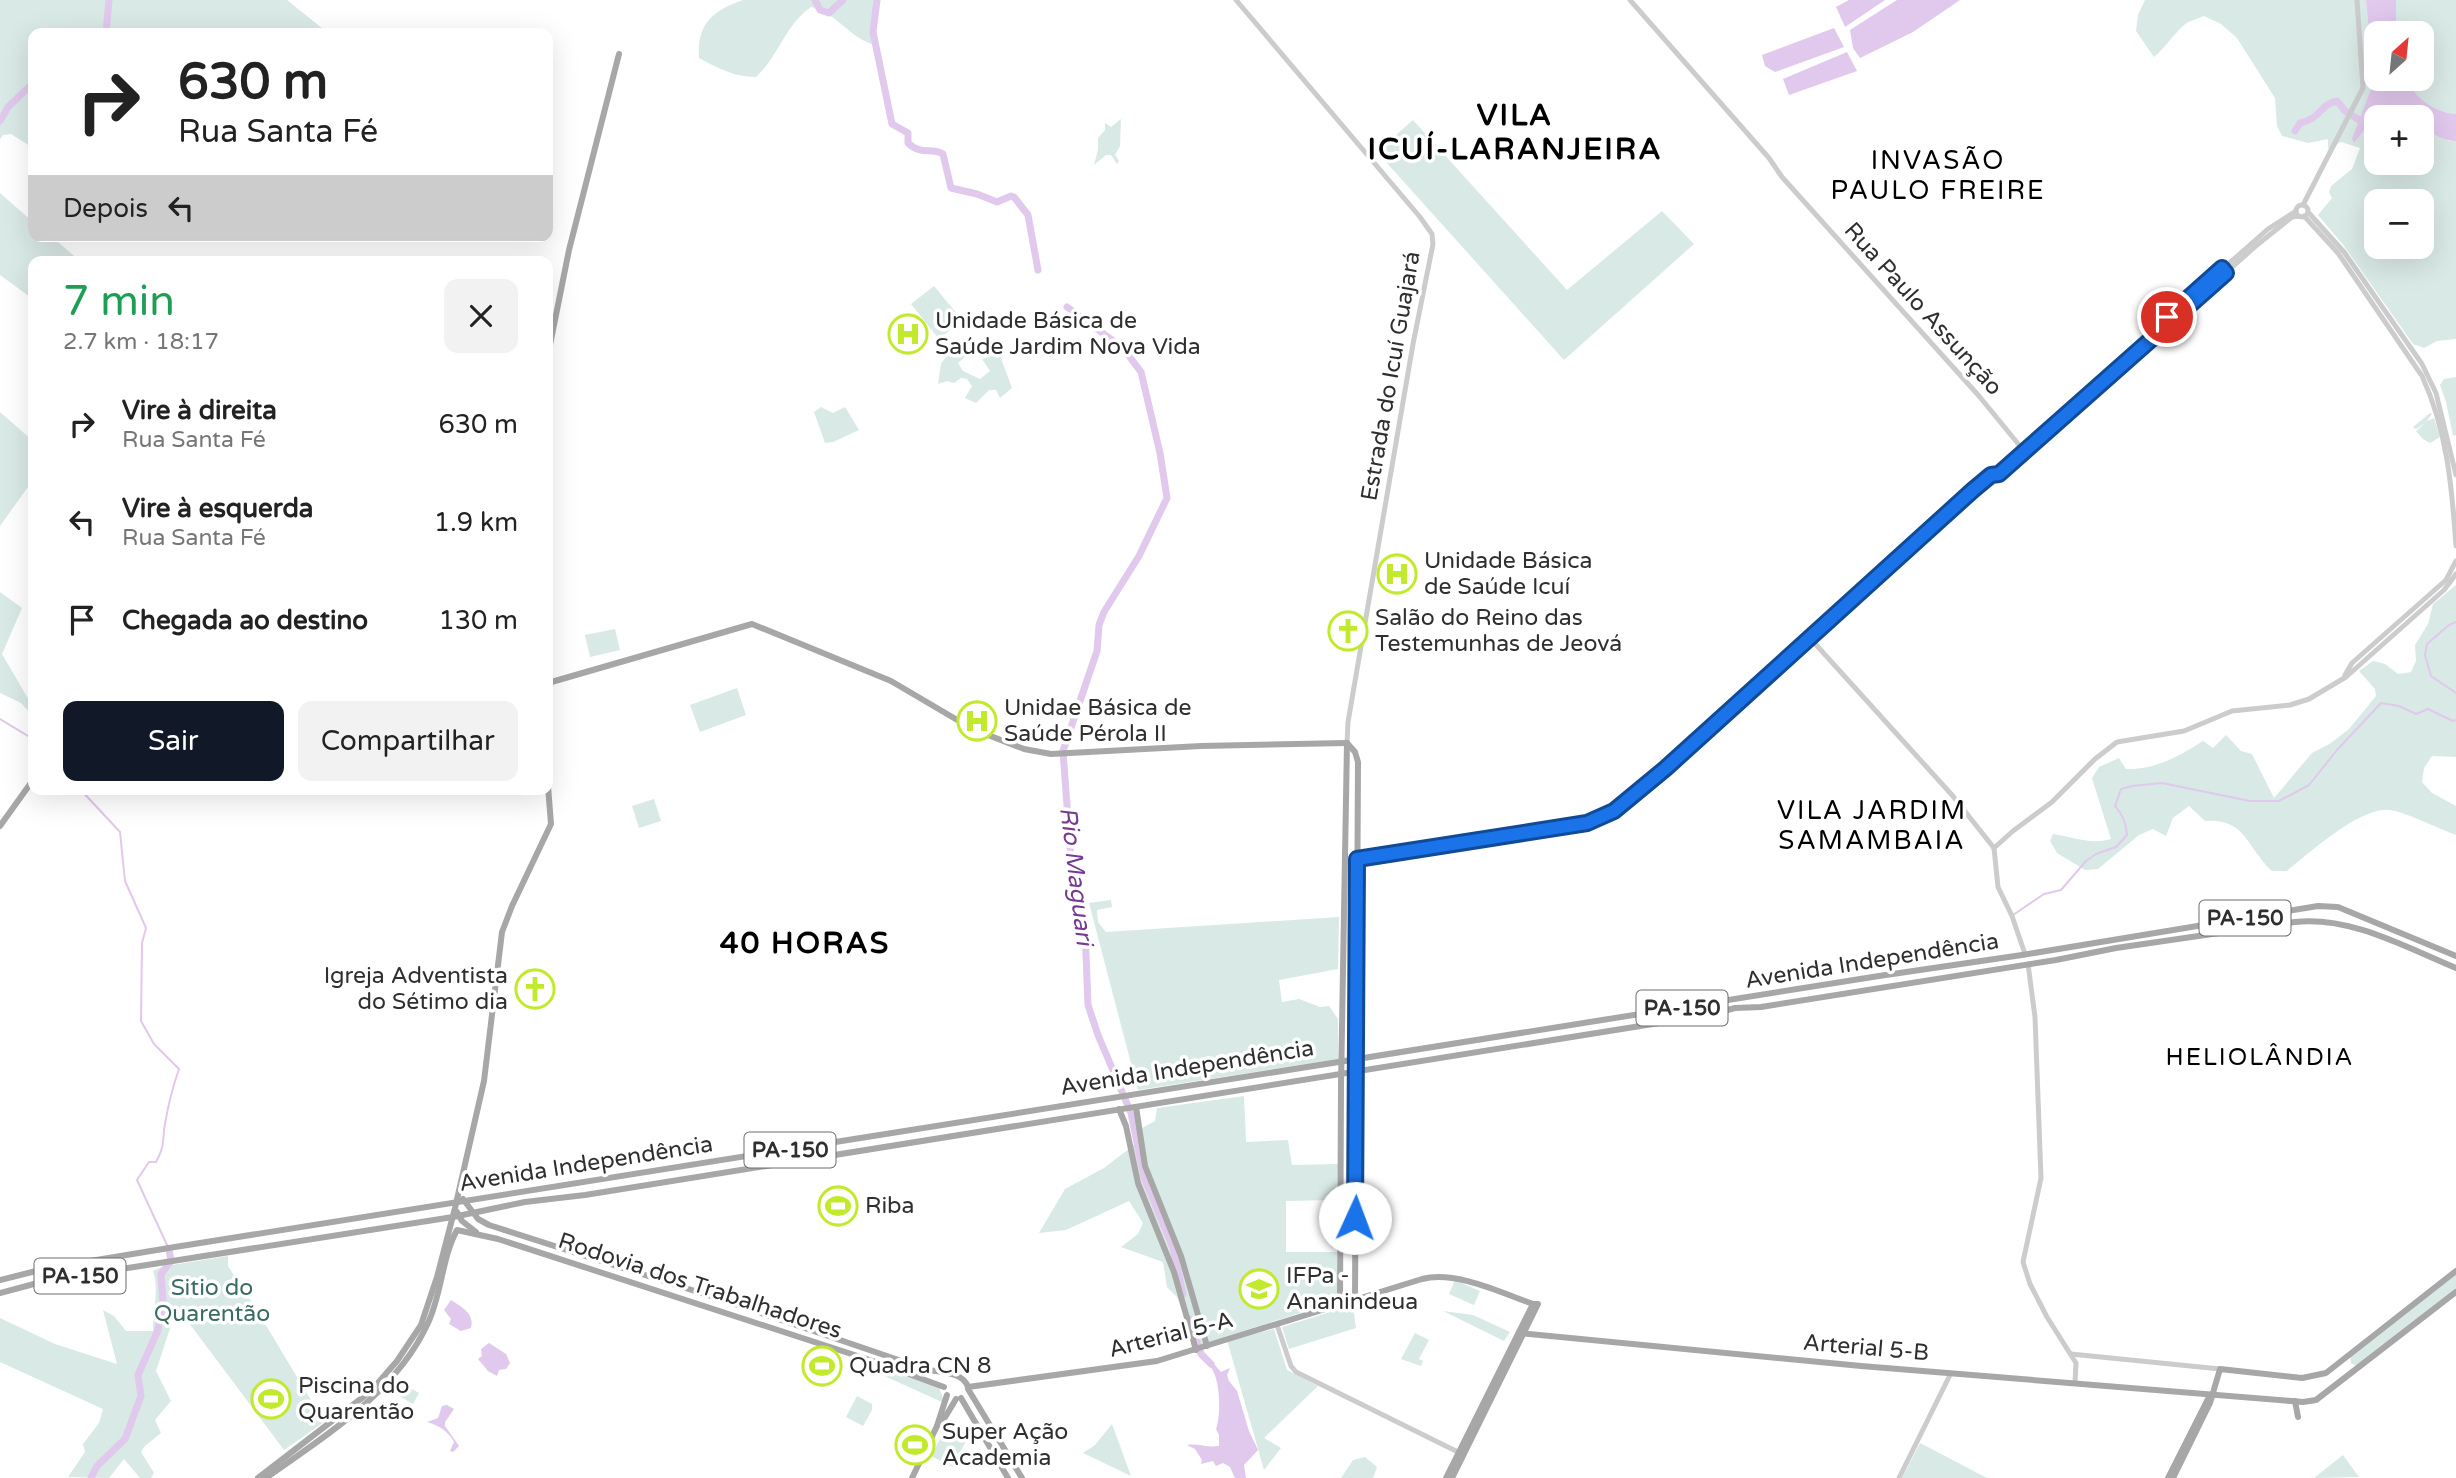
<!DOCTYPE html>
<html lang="pt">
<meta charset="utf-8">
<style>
:root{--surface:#fff;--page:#f2f2f2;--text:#222;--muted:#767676;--accent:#111827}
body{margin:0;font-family:"Varela Round",sans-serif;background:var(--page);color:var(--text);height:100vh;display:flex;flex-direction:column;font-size:26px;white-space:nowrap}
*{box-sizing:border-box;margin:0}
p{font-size:23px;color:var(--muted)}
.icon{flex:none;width:38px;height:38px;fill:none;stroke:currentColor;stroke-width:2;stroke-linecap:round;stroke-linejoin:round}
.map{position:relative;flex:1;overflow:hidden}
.side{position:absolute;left:28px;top:256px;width:525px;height:539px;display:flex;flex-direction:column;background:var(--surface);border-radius:14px;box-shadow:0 7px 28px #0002}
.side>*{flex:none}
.guide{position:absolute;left:28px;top:28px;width:525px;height:214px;border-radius:14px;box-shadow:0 7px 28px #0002;background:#fff;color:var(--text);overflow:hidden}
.needle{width:46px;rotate:27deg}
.controls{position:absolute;left:2364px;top:21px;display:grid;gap:14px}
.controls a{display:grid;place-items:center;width:70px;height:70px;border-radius:14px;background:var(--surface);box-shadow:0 7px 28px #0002;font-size:35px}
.pin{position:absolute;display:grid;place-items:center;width:60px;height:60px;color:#fff;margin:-30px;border:4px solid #fff;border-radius:50%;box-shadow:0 2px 7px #0007}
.me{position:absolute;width:77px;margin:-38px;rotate:2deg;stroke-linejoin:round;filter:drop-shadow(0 0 5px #0008)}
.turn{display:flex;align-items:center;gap:24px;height:147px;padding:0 35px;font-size:32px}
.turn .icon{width:91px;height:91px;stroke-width:2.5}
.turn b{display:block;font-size:49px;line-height:60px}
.then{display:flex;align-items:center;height:66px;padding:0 35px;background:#0003;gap:14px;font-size:26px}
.round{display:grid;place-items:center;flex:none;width:74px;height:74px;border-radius:14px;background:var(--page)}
.overview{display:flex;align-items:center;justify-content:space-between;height:119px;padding:0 35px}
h1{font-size:42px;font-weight:600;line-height:52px;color:#1e9e55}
.action{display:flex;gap:14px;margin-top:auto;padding:14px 35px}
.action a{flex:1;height:80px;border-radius:14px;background:var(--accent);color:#fff;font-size:28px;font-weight:600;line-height:80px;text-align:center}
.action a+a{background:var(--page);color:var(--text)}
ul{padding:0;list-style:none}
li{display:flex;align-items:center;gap:21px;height:98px;padding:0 35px}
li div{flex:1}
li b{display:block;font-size:26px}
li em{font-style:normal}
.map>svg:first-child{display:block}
</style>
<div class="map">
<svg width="2456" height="1478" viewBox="0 0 2456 1478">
<rect width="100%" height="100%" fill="#fff"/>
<g fill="#d9e9e5" fill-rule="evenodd">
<polygon points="0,0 287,0 328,33 33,33 33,148 11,134 3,135 0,139"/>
<path d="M 743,0 L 876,0 L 876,41 L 872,44 C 846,35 841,16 811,7 C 785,25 779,56 756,77 C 734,77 718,68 699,58 C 697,24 712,11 743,0 Z"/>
<path d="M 2145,0 L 2366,0 L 2372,68 L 2371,89 L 2354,143 L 2378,113 L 2394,107 L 2411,117 L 2376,117 L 2376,163 L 2422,163 L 2422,126 L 2449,141 L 2456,141 L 2456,339 L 2437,341 L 2424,348 L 2413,344 L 2344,246 L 2318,215 L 2332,198 L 2329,192 L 2331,186 L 2352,169 L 2360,148 L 2341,142 L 2328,149 L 2328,139 L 2308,143 L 2282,136 L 2277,126 L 2275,98 L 2237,38 L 2221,24 L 2204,16 C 2197,19 2188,21 2183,26 C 2172,36 2166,47 2154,57 L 2136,31 L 2138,15 ZM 2376,201 L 2422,201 L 2422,247 L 2376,247 Z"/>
<path d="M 2396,0 L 2456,0 L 2456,114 C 2433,112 2417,98 2405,79 L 2422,79 L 2422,33 L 2396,33 Z"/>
<polygon points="1121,119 1120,146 1115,155 1119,161 1117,164 1111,155 1106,155 1094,165 1098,150 1098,138 1105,130 1105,123 1111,127"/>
<polygon points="1413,120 1567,290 1662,211 1694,244 1564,360 1377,152"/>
<polygon points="0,193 33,222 33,236 51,236 80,261 33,261 33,299 0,275"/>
<polygon points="934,286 962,320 939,339 911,304"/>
<polygon points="953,345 959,351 964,351 966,356 958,363 963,371 980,379 990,371 982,359 999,353 1012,388 1000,398 996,390 989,390 976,403 965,398 972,386 967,379 961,378 954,383 947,381 938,384 941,364 948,354 945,347"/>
<polygon points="2456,377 2456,435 2453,436 2446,402 2440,385 2444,379"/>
<polygon points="821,407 833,413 845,407 859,430 833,442 825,443 814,412"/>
<polygon points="0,412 33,441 33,480 0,526"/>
<polygon points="2430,413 2432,414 2427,421 2434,418 2440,437 2430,443 2423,439 2416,431 2425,423 2416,429 2413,427"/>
<path d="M 2456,585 L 2456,757 L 2432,756 L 2424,768 L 2422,782 L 2432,793 L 2456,806 L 2456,835 C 2439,829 2404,811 2389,810 C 2360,807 2308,854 2287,871 L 2272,871 C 2246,847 2246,818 2205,821 L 2189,806 L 2173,818 L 2166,836 L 2153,829 L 2139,835 L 2098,869 L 2085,870 L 2057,853 L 2050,841 L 2053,834 C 2074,837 2089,845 2111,839 L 2092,778 L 2099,767 L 2119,758 L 2126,769 C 2154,770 2180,756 2203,741 L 2213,748 L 2226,735 L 2241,751 L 2252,754 L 2274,798 L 2312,753 L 2331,743 L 2349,729 L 2376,696 L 2375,689 L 2359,671 L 2373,661 L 2385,664 L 2398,674 L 2411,672 L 2416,661 L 2415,645 L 2428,624 L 2433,604 Z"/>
<polygon points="0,592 22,608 2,654 33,707 33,716 21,703 0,693"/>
<polygon points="615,629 620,650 590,657 585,635"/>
<polygon points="737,688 746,715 700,732 690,705"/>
<polygon points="654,799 661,821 639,828 632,806"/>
<polygon points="1111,900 1112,907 1097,910 1098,922 1106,932 1339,917 1338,969 1279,980 1282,1002 1299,999 1320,1007 1329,1006 1338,1019 1338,1059 1138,1090 1089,903"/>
<polygon points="1244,1096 1246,1142 1288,1140 1292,1165 1338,1164 1337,1200 1286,1201 1286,1252 1337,1252 1338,1301 1196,1346 1177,1297 1167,1287 1163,1262 1121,1247 1138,1234 1143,1223 1129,1201 1066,1230 1039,1233 1065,1189 1104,1168 1143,1138 1142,1128 1155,1121 1157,1108"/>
<path d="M 228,1256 L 228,1266 L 258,1312 L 324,1422 L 284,1450 L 177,1307 L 156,1371 L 171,1401 L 155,1420 L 161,1433 L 145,1446 L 141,1452 L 154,1473 L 151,1478 L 140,1478 L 124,1459 L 109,1478 L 68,1477 L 85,1452 L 83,1444 L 99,1423 L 103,1409 L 0,1362 L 0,1318 L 55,1344 L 117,1364 L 103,1310 L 114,1316 L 126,1331 L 153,1331 C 152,1311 160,1291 153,1271 L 164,1266 L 166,1272 L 172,1265 Z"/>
<polygon points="2456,1271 2456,1292 2358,1367 2351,1363 2350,1355"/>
<polygon points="1455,1280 1480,1291 1474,1305 1449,1294"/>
<polygon points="1353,1305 1356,1328 1289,1349 1282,1327"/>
<polygon points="1443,1311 1473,1315 1510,1332 1504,1341"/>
<polygon points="1274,1329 1287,1370 1318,1386 1264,1438 1281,1448 1264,1470 1227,1340"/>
<polygon points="1415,1333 1429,1340 1419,1359 1423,1361 1421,1366 1401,1359"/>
<polygon points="883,1368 939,1387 943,1399 942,1402 880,1374"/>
<polygon points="398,1381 419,1393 413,1404 392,1392"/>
<polygon points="857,1396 872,1404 872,1410 863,1426 846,1417"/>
<polygon points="950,1420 971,1431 953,1467 931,1456"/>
<polygon points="1112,1424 1131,1476 1083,1453 1095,1445"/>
<polygon points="1920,1443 1987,1478 1902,1478"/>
<polygon points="2343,1455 2359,1477 2314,1478"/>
<polygon points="1365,1457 1377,1467 1373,1478 1341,1478 1353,1460"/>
</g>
<g fill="#e1c8ed">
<polygon points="1849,0 1885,0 1845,27 1836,7"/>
<polygon points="1897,0 1960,0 1913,32 1860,58 1853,48 1850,30"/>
<path d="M 2366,0 L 2396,0 L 2396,33 L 2376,33 L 2376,79 L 2405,79 C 2417,98 2433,112 2456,114 L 2456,141 C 2443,141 2432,133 2422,126 L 2422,117 L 2411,117 L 2394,107 L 2378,113 L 2354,143 L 2352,139 L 2371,89 L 2372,68 Z"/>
<polygon points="1834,28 1844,47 1775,72 1765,66 1762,55"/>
<polygon points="1847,52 1857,71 1789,95 1783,79"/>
<path d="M 451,1300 C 462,1307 475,1314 471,1328 L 461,1331 L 449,1324 L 451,1319 L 444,1310 Z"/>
<polygon points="489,1343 506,1354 510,1363 506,1369 499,1370 497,1376 488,1371 478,1359 482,1356 481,1349"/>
<path d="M 1208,1357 L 1221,1372 L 1230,1368 L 1227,1375 L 1229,1381 L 1237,1391 L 1249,1431 L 1258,1450 L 1244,1465 L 1246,1478 L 1235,1478 L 1230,1467 L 1223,1463 L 1216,1466 L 1213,1461 L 1201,1464 L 1202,1460 L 1195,1449 L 1187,1445 C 1199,1443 1206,1448 1219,1446 L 1219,1435 L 1216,1429 C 1221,1415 1220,1386 1214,1373 C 1212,1368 1208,1363 1205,1358 Z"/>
<path d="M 447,1405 L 454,1409 L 445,1422 L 445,1426 L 459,1446 L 453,1452 L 450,1451 L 454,1442 C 447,1430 440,1426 427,1422 L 438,1418 L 442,1406 Z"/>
</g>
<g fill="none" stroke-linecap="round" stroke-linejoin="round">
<g stroke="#e1c8ed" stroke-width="2">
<polyline points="2456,622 2449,625 2427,644 2425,655 2431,676 2456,693"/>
<polyline points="0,719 33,739"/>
<path d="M 80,789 L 120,832 L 125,881 L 146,928 L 142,943 L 141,1021 L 154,1044 L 179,1069 C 172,1089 167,1110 164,1130 C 163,1145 163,1149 156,1162 L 149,1162 L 137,1180 L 167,1245"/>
<path d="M 2013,915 L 2044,894 L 2061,890 L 2086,861 L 2096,854 L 2116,847 L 2127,835 C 2126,823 2123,815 2115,806 L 2121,789 L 2132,786 L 2162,783 L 2250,801 L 2279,801 L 2309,785 L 2337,750 L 2381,703 L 2399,706 L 2416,714 L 2428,709 L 2453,721 L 2456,720"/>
</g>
<g stroke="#e1c8ed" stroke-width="7">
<polyline points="815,0 820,10 829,13 843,0"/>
<path d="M 877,0 L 873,32 L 892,124 L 908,133 L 908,143 C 921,156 932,147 943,154 L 951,188 L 977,194 L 997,202 L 1011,196 L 1014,197 L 1028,215 L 1038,270"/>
<polyline points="106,33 109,0"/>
<polyline points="0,121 8,107 33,83"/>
<path d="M 2295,131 L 2300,123 C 2322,118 2320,104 2337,101 L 2345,111 L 2361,121 L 2367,118"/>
<polyline points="1067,307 1123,348 1141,372 1160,453 1167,498 1139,556 1104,612 1099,625 1097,651 1063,751 1073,887 1085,929 1088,1005 1098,1035 1131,1113 1144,1177 1173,1248 1183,1294"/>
<polyline points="1189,1319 1201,1354 1211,1364"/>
<polyline points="91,1478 97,1466 125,1439 141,1396 138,1375 158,1330 163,1301 161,1274 171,1261 169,1249"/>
</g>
<g stroke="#ccc" stroke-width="5">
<polyline points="1236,0 1420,217 1432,234 1433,244 1413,344 1348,722 1347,743"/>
<polyline points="1630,0 1769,158 1782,177 1979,396 2024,451"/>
<circle cx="2302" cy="211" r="6"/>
<polyline points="2303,205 2363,88 2357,0"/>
<polyline points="2308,212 2344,252 2422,364 2436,393 2456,475"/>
<path d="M 2304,216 L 2338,253 L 2422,376 C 2447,430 2452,487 2456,546"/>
<polyline points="1991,475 1999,474 2257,245 2292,217 2299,216"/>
<polyline points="1809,637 1952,795 1994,848"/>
<polyline points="2345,675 2352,663 2446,580 2456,561"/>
<polyline points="1994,848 2013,831 2052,802 2095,759 2117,742 2184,731 2232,711 2290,705 2309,699 2346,677 2444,590 2456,574"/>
<polyline points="1994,848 1998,887 2012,916 2025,954"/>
<polyline points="1357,859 1587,823 1614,812 1666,768 1891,562 2268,229 2296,211"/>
<polyline points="2028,964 2035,1017 2041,1178 2023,1262 2030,1284 2047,1317 2076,1363 2075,1382"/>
<polyline points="1277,1325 1291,1366 1296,1372 1458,1452"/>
<polyline points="2071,1354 2220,1369"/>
<polyline points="1899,1478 1951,1373"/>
</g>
<g stroke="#a7a7a7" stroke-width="6">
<polyline points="548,355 569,250 619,54"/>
<polyline points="548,683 752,624 891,681 959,721 988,735 1024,749 1051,754 1201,746 1347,743"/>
<polyline points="1347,743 1355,752 1358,762 1355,1300"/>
<polyline points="0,826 33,780"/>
<polyline points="1136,1107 1145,1166 1181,1256 1207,1346"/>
<polyline points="1119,1109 1126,1126 1138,1183 1174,1272 1196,1350"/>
<path d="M 463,1199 L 478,1219 L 489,1225 L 723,1300 L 925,1369 C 939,1373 963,1371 968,1387"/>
<polyline points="457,1212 462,1221 476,1232"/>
<polyline points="0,1280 48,1268 175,1247 1879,976 2022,955 2318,906 2338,907 2456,956"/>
<path d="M 0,1293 L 45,1281 L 453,1217 L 525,1202 L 585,1195 L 1709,1015 L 1735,1008 L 1761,1007 L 2056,960 L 2116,948 L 2295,922 C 2351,916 2405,947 2456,968"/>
<polyline points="1340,1304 1341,1085 1347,743"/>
<polyline points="1519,1333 1861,1366 2303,1402 2316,1400 2456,1292"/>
<path d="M 968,1387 L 1157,1361 L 1422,1279 C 1455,1270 1502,1293 1533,1304 L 1538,1304 L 1452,1478"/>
<polyline points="968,1389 1022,1478"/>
<polyline points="961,1398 1008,1478"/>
<polyline points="2295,1401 2298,1417"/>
<polyline points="937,1426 944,1419 956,1399"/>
<polyline points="258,1478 371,1391 397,1361 421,1325 437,1277 455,1208 484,1081 502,932 512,906 551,824 548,786"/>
<path d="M 266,1478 C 326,1435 396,1393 428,1323 C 442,1293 442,1257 457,1230 L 498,1239 L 879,1363 L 944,1387"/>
<polyline points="912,1478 937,1426 947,1395"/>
<polyline points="1446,1478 1533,1304"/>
<polyline points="2168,1478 2210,1395"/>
<polyline points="2173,1478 2210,1403 2220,1369 2302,1378 2326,1373 2456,1271"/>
</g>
</g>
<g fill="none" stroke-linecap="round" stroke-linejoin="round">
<g stroke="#114b97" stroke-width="18">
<polyline id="route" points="1355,1218 1357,859 1587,823 1614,811 1666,768 1973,490 1991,475 1999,474 2226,273 2222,268 2167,317"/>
</g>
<use href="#route" stroke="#1a73e8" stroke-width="12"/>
</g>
<defs>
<g id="hospital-ring" transform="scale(2.0125)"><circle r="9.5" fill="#fff" stroke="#c2ea2c" stroke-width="1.5"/><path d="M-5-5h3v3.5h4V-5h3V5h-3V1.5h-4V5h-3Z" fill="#c2ea2c"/></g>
<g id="church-ring" transform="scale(2.0125)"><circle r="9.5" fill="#fff" stroke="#c2ea2c" stroke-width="1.5"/><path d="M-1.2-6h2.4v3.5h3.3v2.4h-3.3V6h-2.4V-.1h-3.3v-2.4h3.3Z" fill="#c2ea2c"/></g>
<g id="stadium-ring" transform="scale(2.0125)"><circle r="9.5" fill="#fff" stroke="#c2ea2c" stroke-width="1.5"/><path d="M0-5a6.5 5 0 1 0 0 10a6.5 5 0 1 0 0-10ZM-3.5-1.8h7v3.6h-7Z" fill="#c2ea2c"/></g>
<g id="university-ring" transform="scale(2.0125)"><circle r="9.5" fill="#fff" stroke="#c2ea2c" stroke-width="1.5"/><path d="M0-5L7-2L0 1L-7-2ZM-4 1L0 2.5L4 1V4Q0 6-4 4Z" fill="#c2ea2c"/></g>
</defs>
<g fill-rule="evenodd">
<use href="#hospital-ring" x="908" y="334"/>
<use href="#hospital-ring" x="1397" y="574"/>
<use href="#church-ring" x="1348" y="631"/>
<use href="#hospital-ring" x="977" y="721"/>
<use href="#church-ring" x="535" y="989"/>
<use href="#stadium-ring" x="838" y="1206"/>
<use href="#university-ring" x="1259" y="1289"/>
<use href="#stadium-ring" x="822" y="1366"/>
<use href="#stadium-ring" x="271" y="1399"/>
<use href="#stadium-ring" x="915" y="1445"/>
</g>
<g text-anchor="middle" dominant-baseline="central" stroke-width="7" stroke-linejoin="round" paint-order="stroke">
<g fill="#fff" stroke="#6d6d6d" stroke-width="2">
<rect x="2199.5" y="900.5" width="91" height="35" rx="5"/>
<rect x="1636.5" y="990.5" width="91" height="35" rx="5"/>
<rect x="744.5" y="1132.5" width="91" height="35" rx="5"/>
<rect x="34.5" y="1258.5" width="91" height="35" rx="5"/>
</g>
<g font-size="21" font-weight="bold" fill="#2f2f2f">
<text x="2245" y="918">PA-150</text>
<text x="1682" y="1008">PA-150</text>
<text x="790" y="1150">PA-150</text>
<text x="80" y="1276">PA-150</text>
</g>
<g font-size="23" fill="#2f2f2f" stroke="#fff">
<text transform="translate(1923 309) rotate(48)">Rua Paulo Assunção</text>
<text transform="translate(1391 376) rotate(-80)">Estrada do Icuí Guajará</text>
<text transform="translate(1872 961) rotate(-9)">Avenida Independência</text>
<text transform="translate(1187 1068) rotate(-9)">Avenida Independência</text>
<text transform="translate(586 1164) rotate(-9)">Avenida Independência</text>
<text transform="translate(700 1286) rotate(18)">Rodovia dos Trabalhadores</text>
<text transform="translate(1171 1335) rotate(-14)">Arterial 5-A</text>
<text transform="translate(1866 1348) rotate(5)">Arterial 5-B</text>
</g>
<g font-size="23" fill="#2f2f2f" stroke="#fff" text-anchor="start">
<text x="935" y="321">Unidade Básica de<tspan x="935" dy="26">Saúde Jardim Nova Vida</tspan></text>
<text x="1424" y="561">Unidade Básica<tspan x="1424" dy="26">de Saúde Icuí</tspan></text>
<text x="1375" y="618">Salão do Reino das<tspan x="1375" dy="26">Testemunhas de Jeová</tspan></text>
<text x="1004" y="708">Unidae Básica de<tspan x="1004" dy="26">Saúde Pérola II</tspan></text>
<text x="508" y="976" text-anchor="end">Igreja Adventista<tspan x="508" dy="26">do Sétimo dia</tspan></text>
<text x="865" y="1206">Riba</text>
<text x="1286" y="1276">IFPa -<tspan x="1286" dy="26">Ananindeua</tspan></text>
<text x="849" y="1366">Quadra CN 8</text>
<text x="298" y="1386">Piscina do<tspan x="298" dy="26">Quarentão</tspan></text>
<text x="942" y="1432">Super Ação<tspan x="942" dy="26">Academia</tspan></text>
</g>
<g font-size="23" fill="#3b6c63" stroke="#fff">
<text x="212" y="1288">Sitio do<tspan x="212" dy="26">Quarentão</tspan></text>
</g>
<g font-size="24" font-style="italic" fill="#763a93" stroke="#fff">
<text transform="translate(1076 876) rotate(83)">Rio Maguari</text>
</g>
<g font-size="24" letter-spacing="2" fill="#000" stroke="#fff">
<text x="2260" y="1057">HELIOLÂNDIA</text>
</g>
<g font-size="26" letter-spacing="2" fill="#000" stroke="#fff">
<text x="1938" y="160">INVASÃO<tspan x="1938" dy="30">PAULO FREIRE</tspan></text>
<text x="1872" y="810">VILA JARDIM<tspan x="1872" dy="30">SAMAMBAIA</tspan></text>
</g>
<g font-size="30" font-weight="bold" letter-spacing="2" fill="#000" stroke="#fff">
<text x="1515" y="115">VILA<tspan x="1515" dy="34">ICUÍ-LARANJEIRA</tspan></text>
<text x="805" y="943">40 HORAS</text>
</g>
</g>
</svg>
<div class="controls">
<a><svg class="needle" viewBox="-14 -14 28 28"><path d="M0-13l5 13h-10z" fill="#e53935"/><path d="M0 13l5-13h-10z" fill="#767676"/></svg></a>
<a>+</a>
<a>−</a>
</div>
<div class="pin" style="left:2167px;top:317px;background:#d93025"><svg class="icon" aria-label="arrive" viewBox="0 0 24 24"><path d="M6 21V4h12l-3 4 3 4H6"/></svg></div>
<svg class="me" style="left:1355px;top:1218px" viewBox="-20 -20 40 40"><circle r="19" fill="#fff"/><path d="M0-13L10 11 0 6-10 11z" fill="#1a73e8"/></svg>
<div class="guide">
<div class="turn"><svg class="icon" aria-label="right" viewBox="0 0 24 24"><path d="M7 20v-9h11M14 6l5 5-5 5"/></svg><div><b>630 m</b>Rua Santa Fé</div></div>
<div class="then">Depois<svg class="icon" aria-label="left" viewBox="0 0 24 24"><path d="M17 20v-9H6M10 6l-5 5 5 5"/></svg></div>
</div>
<section class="side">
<div class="overview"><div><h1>7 min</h1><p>2.7 km · 18:17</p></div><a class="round"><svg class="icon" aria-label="close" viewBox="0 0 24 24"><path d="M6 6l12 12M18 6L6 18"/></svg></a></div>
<ul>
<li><svg class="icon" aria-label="right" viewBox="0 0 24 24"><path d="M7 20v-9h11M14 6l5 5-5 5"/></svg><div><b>Vire à direita</b><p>Rua Santa Fé</p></div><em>630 m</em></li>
<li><svg class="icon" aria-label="left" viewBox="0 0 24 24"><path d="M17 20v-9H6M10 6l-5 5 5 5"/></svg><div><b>Vire à esquerda</b><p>Rua Santa Fé</p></div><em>1.9 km</em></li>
<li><svg class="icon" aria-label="arrive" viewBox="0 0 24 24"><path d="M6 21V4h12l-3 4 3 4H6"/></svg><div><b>Chegada ao destino</b></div><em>130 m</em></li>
</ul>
<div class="action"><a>Sair</a><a>Compartilhar</a></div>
</section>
</div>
